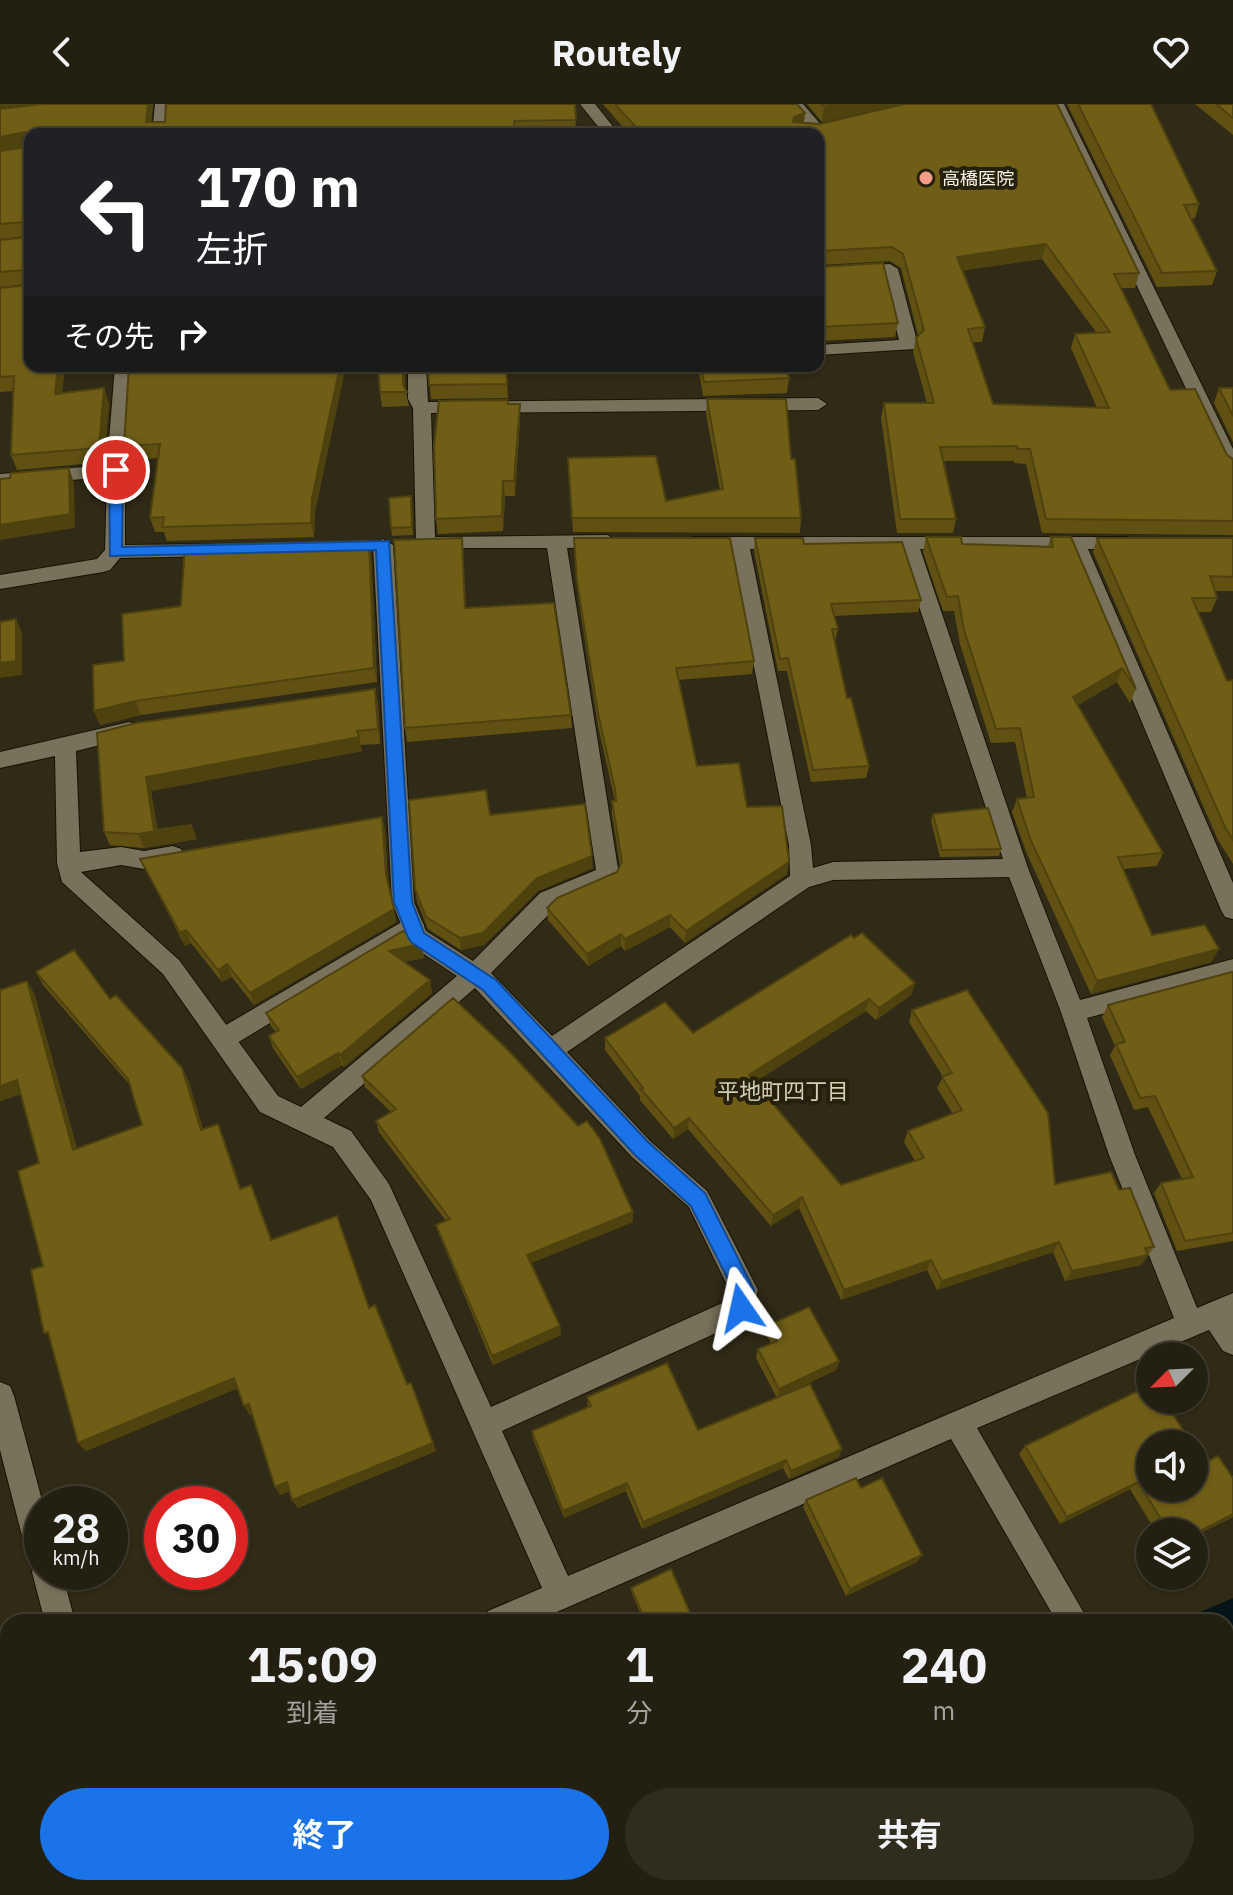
<!DOCTYPE html>
<html lang="ja">
<meta charset="utf-8">
<style>
:root{--surface:#242011;--page:#302d1f;--text:#f1f3f6;--muted:#a3a39f;--line:#413e31;--accent:#1a73e8}
body{margin:0;font-family:"IBM Plex Sans","Noto Sans JP",sans-serif;background:var(--page);color:var(--text);height:100vh;display:flex;flex-direction:column;font-size:30px;white-space:nowrap}
*{box-sizing:border-box;margin:0}
p{font-size:26px;color:var(--muted)}
.icon{flex:none;width:44px;height:44px;fill:none;stroke:currentColor;stroke-width:2;stroke-linecap:round;stroke-linejoin:round}
.map{position:relative;flex:1;overflow:hidden}
.panel{position:absolute;left:0px;top:1510px;width:1234px;height:282px;display:flex;flex-direction:column;background:var(--surface);border-radius:24px 24px 0 0;box-shadow:0 2px 6px #0004,0 0 0 2px var(--line)}
.panel>*{flex:none}
.top-card{position:absolute;left:24px;top:24px;width:800px;height:244px;border-radius:16px;box-shadow:0 2px 6px #0004,0 0 0 2px var(--line);background:#202124;color:#fff;overflow:hidden}
.needle{width:52px;rotate:246deg}
.fabs{position:absolute;left:1136px;top:1238px;display:grid;gap:16px}
.fabs a{display:grid;place-items:center;width:72px;height:72px;border-radius:50%;background:var(--surface);box-shadow:0 2px 6px #0004,0 0 0 2px var(--line);font-size:40px}
.speed{position:absolute;left:24px;top:1382px;display:flex;gap:16px;font-size:40px;font-weight:700;text-align:center}
.speed>*{display:grid;place-content:center;width:104px;height:104px;border-radius:50%;background:var(--surface);box-shadow:0 2px 6px #0004,0 0 0 2px var(--line);line-height:1}
.speed small{font-size:20px;font-weight:400}
.speed .limit{border:12px solid #d22;background:#fff;color:#111}
.pin{position:absolute;display:grid;place-items:center;width:68px;height:68px;color:#fff;margin:-34px;border:4px solid #fff;border-radius:50%;box-shadow:0 2px 8px #0007}
.me{position:absolute;width:88px;margin:-44px;rotate:349deg;stroke-linejoin:round;filter:drop-shadow(0 0 6px #0008)}
.turn{display:flex;align-items:center;gap:28px;height:168px;padding:0 40px;font-size:36px}
.turn .icon{width:104px;height:104px;stroke-width:2.5}
.turn b{display:block;font-size:56px;line-height:68px}
.then{display:flex;align-items:center;height:76px;padding:0 40px;background:#0003;gap:16px;font-size:30px}
.eta{display:flex;justify-content:space-evenly;align-items:center;height:136px;text-align:center}
.eta b{font-size:48px;font-weight:700;line-height:56px}
.action{display:flex;gap:16px;margin-top:auto;padding:16px 40px}
.action a{flex:1;height:92px;border-radius:48px;background:var(--accent);color:#fff;font-size:32px;font-weight:700;line-height:92px;text-align:center}
.action a+a{background:var(--page);color:var(--text)}
header{display:flex;justify-content:space-between;align-items:center;height:104px;padding:0 40px;background:var(--surface);font-size:36px;font-weight:700}
.map>svg:first-child{display:block}
</style>
<header><svg class="icon" aria-label="back" viewBox="0 0 24 24"><path d="M15 5l-7 7 7 7"/></svg>Routely<svg class="icon" aria-label="heart" viewBox="0 0 24 24"><path d="M12 20l-8-8c-3-5 5-10 8-4 3-6 11-1 8 4z"/></svg></header>
<div class="map">
<svg width="1233" height="1791" viewBox="0 0 1233 1791">
<rect width="100%" height="100%" fill="#302b17"/>
<g fill="none" stroke-linecap="round" stroke-linejoin="round">
<g fill="#051418" fill-rule="evenodd">
<polygon points="1233,1494 1233,1600 1226,1603 1226,1518 1187,1518 1189,1513"/>
<polygon points="659,1784 783,1784 780,1791 656,1791"/>
</g>
<g stroke="#181302" stroke-width="2">
<polygon id="lane" points="412,812 420,814 424,821 420,828 232,942 223,945 214,942 211,935 214,928"/>
</g>
<g stroke="#181302" stroke-width="2">
<g id="street">
<polygon points="155,0 169,0 166,30 152,30"/>
<polygon points="580,0 595,0 619,30 604,30"/>
<polygon points="788,0 803,0 823,23 823,29 813,29"/>
<polygon points="1050,0 1064,0 1233,345 1233,370 1224,364"/>
<polygon points="890,160 898,165 918,241 915,245 818,251 818,241 899,236 883,170 818,174 818,164"/>
<polygon points="115,262 133,262 125,366 125,441 215,440 225,446 215,452 120,454 110,466 103,468 0,485 0,471 97,455 105,446 107,373 0,382 0,370 107,361"/>
<path d="M 408,262 L 426,262 L 428,298 L 818,294 L 827,300 L 818,306 L 431,309 L 435,433 L 607,431 L 617,437 L 607,443 L 567,444 L 619,771 L 616,777 L 556,803 L 491,869 L 552,932 L 790,772 L 789,741 L 731,445 L 692,443 L 689,438 L 692,433 L 1127,433 L 1137,439 L 1127,445 L 1088,445 L 1233,779 L 1233,815 L 1225,813 L 1221,806 L 1069,445 L 920,445 L 1028,764 L 1080,896 L 1233,855 L 1233,875 L 1087,914 L 1135,1051 L 1197,1204 L 1233,1189 L 1233,1251 L 1223,1247 L 1209,1226 L 977,1324 L 1089,1518 L 1057,1518 L 951,1335 L 534,1518 L 484,1518 L 488,1507 L 542,1484 L 371,1096 L 333,1043 L 260,1008 L 163,870 L 62,778 L 57,759 L 55,652 L 0,664 L 0,648 L 129,618 L 136,620 L 140,626 L 136,632 L 76,647 L 80,748 L 121,743 L 144,747 L 173,742 L 181,745 L 184,751 L 181,757 L 144,765 L 121,761 L 81,768 L 179,856 L 278,992 L 301,1003 L 457,872 L 409,840 L 392,798 L 373,441 L 383,435 L 393,441 L 414,798 L 426,827 L 473,857 L 540,789 L 596,766 L 547,444 L 419,444 L 416,439 L 413,304 L 408,295 ZM 750,445 L 900,445 L 1003,755 L 833,758 L 813,764 L 811,741 ZM 1009,773 L 1061,908 L 1109,1051 L 1174,1214 L 568,1472 L 502,1327 L 751,1213 L 758,1186 L 707,1087 L 650,1037 L 567,948 L 809,783 L 833,776 ZM 475,884 L 632,1053 L 689,1103 L 730,1187 L 729,1196 L 491,1303 L 389,1080 L 351,1027 L 324,1014 Z"/>
<polygon points="0,1278 10,1282 14,1292 43,1400 42,1468 62,1468 75,1518 45,1518 32,1468 34,1463 27,1451 0,1346"/>
<polygon points="1233,1694 1233,1726 1226,1729 1226,1697"/>
<polygon points="8,1720 8,1753 0,1756 0,1723"/>
<polygon points="1226,1754 1233,1757 1233,1791 1219,1791 1215,1784 1226,1784"/>
<polygon points="1035,1784 1082,1784 1079,1791 1032,1791"/>
</g>
</g>
<use href="#lane" fill="#78715b" fill-rule="evenodd"/>
<use href="#street" fill="#78715b" fill-rule="evenodd"/>
</g>
<g fill="#605113" fill-rule="evenodd">
<polygon points="0,0 153,0 151,18 165,18 575,0 576,30 30,30 30,262 65,262 62,289 109,299 104,358 17,366 11,351 14,287 0,288 0,184 27,180 0,183 0,136 27,132 0,135"/>
<path d="M 603,0 L 797,0 L 805,9 L 804,18 L 1139,169 L 1135,184 L 1121,184 L 1170,286 L 1227,351 L 1233,355 L 1233,431 L 1042,429 L 1026,360 L 1014,359 L 1014,357 L 944,357 L 956,415 L 953,429 L 897,429 L 881,314 L 884,299 L 927,299 L 913,248 L 916,234 L 918,231 L 901,164 L 890,157 L 820,161 L 820,163 L 898,219 L 895,233 L 818,237 L 818,30 L 629,30 ZM 1042,155 L 1096,228 L 1075,230 L 1071,244 L 1097,304 L 993,300 L 973,238 L 982,238 L 985,223 L 963,166 Z"/>
<polygon points="807,0 899,0 822,18"/>
<polygon points="1067,0 1151,0 1199,100 1195,114 1191,115 1217,167 1212,181 1157,183"/>
<polygon points="1195,0 1233,0 1233,31"/>
<polygon points="129,262 315,409 314,433 167,437 164,428 155,428 150,414 158,354 129,357 124,342"/>
<polygon points="405,262 405,284 409,302 382,303 380,288"/>
<polygon points="428,262 506,262 508,294 431,295"/>
<polygon points="698,262 786,262 789,274 787,289 703,292"/>
<polygon points="1219,284 1233,284 1233,338 1214,299"/>
<polygon points="707,295 791,355 801,414 800,429 573,428 568,354 666,397 720,386 706,310"/>
<polygon points="520,300 520,315 515,392 505,392 503,427 438,430 436,415"/>
<polygon points="412,400 413,431 392,432 391,424"/>
<polygon points="926,433 962,440 1048,442 1051,433 1136,585 1130,599 1117,578 1078,601 1163,749 1157,762 1123,765 1152,831 1219,845 1211,858 1091,890 1027,750 1012,708 1017,695 1027,694 1015,638 991,639 960,540 954,507 943,507 923,448"/>
<polygon points="462,434 466,504 571,611 572,624 407,638 405,624"/>
<polygon points="574,434 754,557 752,570 678,576 697,662 747,703 787,770 685,839 670,823 625,847 621,842 588,862 548,816 547,804 617,768 620,761 612,710 612,697 615,697 598,622 578,491"/>
<polygon points="755,434 804,440 921,496 918,508 834,512 838,525 835,537 847,594 869,662 866,674 811,678 787,567 778,567 754,447"/>
<polygon points="1097,434 1233,434 1233,487 1215,487 1217,494 1211,508 1198,508 1227,577 1233,576 1233,760 1218,736 1093,448"/>
<polygon points="371,451 377,578 141,611 100,621 94,607 124,557 181,502"/>
<polygon points="378,599 380,640 360,641 362,647 151,687 157,725 197,735 144,744 110,741 104,728 97,629"/>
<polygon points="933,710 1001,745 999,752 940,753 931,717"/>
<polygon points="490,711 593,764 538,787 484,841 461,846 428,825 417,797 415,785"/>
<polygon points="382,713 385,726 388,781 396,818 254,901 232,873 222,878 191,839 185,842 140,755"/>
<polygon points="421,840 424,854 404,858 430,876 432,889 344,963 342,961 301,985 273,944 269,932 276,928 271,922 266,909"/>
<polygon points="36,868 110,895 182,964 188,976 203,1025 223,1032 241,1085 251,1081 272,1136 370,1203 407,1280 436,1347 298,1404 292,1396 290,1387 280,1391 252,1310 250,1311 238,1284 86,1347 78,1339 43,1162 39,1059 21,990 0,997 0,886 34,889 77,1045 142,1021 130,981 43,881"/>
<polygon points="1233,870 1233,1137 1177,1147 1154,1089 1161,1079 1182,1075 1148,1003 1134,1006 1110,951 1115,942 1102,913 1108,901"/>
<polygon points="915,879 911,891 876,916 866,907 755,978 841,1081 915,1057 904,1038 908,1027 953,1010 937,984 943,973 909,918 912,906 1055,1080 1119,1086 1154,1143 1141,1161 1065,1177 1053,1148 937,1186 927,1166 841,1196 799,1104 771,1122 688,1025 673,1035 640,996 640,992 605,946 605,934 693,929"/>
<polygon points="362,972 633,1118 531,1159 561,1231 493,1261 439,1130 436,1121 446,1117 379,1028 376,1017 391,1008 365,983"/>
<polygon points="769,1221 839,1257 836,1266 779,1293 839,1353 789,1375 783,1364 642,1425 626,1387 564,1414 533,1335 532,1327 588,1303 587,1293 698,1326 777,1294 756,1254 758,1245 771,1239 766,1231"/>
<polygon points="1159,1308 1205,1359 1233,1374 1233,1413 1194,1432 1194,1428 1156,1428 1130,1385 1060,1420 1019,1350 1025,1342"/>
<polygon points="861,1384 917,1458 846,1492 803,1403 806,1396"/>
<polygon points="631,1484 694,1518 644,1518 631,1487"/>
</g>
<g fill="#4e420f">
<polygon points="0,0 46,0 0,6"/>
<polygon points="148,0 153,0 150,30 146,18"/>
<polygon points="839,0 899,0 822,18 824,3"/>
<polygon points="805,9 803,23 792,30 794,13"/>
<polygon points="25,28 30,42 0,48 0,33"/>
<polygon points="1046,140 1042,155 954,168 957,153"/>
<polygon points="58,262 65,262 60,304 55,290"/>
<polygon points="340,262 346,262 315,409 314,433 311,419 312,394"/>
<polygon points="403,262 405,262 405,288 403,281"/>
<polygon points="104,284 109,299 104,358 99,344"/>
<polygon points="520,300 520,315 515,392 514,377"/>
<polygon points="69,364 74,379 75,424 0,436 0,421"/>
<polygon points="503,377 505,392 503,427 502,412"/>
<polygon points="369,437 371,451 377,578 374,564"/>
<polygon points="16,515 22,529 22,571 0,574 0,559"/>
<polygon points="1122,564 1117,578 1068,607 1073,593"/>
<polygon points="375,585 378,599 380,640 378,625"/>
<polygon points="135,597 141,611 100,621 94,607"/>
<polygon points="359,633 362,647 151,687 158,727 192,721 197,735 144,744 138,730 146,673"/>
<polygon points="382,713 385,726 388,783 386,770"/>
<polygon points="592,752 593,764 538,787 484,841 461,846 460,834 537,774"/>
<polygon points="789,758 787,770 685,839 686,827"/>
<polygon points="394,805 396,818 254,901 250,889"/>
<polygon points="670,811 670,823 625,847 625,835"/>
<polygon points="186,826 191,839 185,842 180,829"/>
<polygon points="621,830 621,842 588,862 587,850"/>
<polygon points="421,840 424,854 392,860 389,847"/>
<polygon points="1219,845 1211,858 1091,890 1097,877"/>
<polygon points="227,860 232,873 222,878 218,866"/>
<polygon points="430,876 432,889 344,963 340,951"/>
<polygon points="27,877 34,889 81,1058 73,1046"/>
<polygon points="915,879 911,891 876,916 879,904"/>
<polygon points="869,895 866,907 747,983 749,971"/>
<polygon points="338,949 342,961 301,985 297,973"/>
<polygon points="182,964 188,976 207,1038 201,1026"/>
<polygon points="17,976 26,988 0,997 0,982"/>
<polygon points="689,1014 688,1025 673,1035 674,1024"/>
<polygon points="218,1020 223,1032 245,1096 240,1085"/>
<polygon points="251,1081 256,1092 276,1147 271,1136"/>
<polygon points="802,1093 799,1104 771,1122 773,1111"/>
<polygon points="633,1108 633,1118 528,1160 527,1151"/>
<polygon points="1059,1138 1053,1148 937,1186 942,1177"/>
<polygon points="1148,1151 1141,1161 1065,1177 1072,1167"/>
<polygon points="931,1156 927,1166 841,1196 844,1186"/>
<polygon points="560,1222 561,1231 493,1261 492,1252"/>
<polygon points="839,1257 836,1266 777,1294 779,1285"/>
<polygon points="234,1274 240,1283 86,1347 78,1339"/>
<polygon points="249,1300 255,1309 250,1311 244,1302"/>
<polygon points="433,1339 436,1347 298,1404 292,1396"/>
<polygon points="842,1345 839,1353 789,1375 791,1367"/>
<polygon points="786,1356 783,1364 642,1425 643,1418"/>
<polygon points="287,1378 292,1386 280,1391 275,1383"/>
<polygon points="1138,1378 1130,1385 1060,1420 1067,1413"/>
<polygon points="627,1379 626,1387 564,1414 563,1407"/>
<polygon points="1233,1410 1233,1413 1194,1432 1194,1430"/>
<polygon points="922,1451 917,1458 846,1492 850,1485"/>
<polygon points="8,1690 8,1698 0,1701 0,1693"/>
<polygon points="227,1784 234,1784 236,1791 229,1791"/>
<polygon points="519,1784 524,1784 510,1791 505,1791"/>
<polygon points="0,1785 4,1785 5,1791 0,1791"/>
</g>
<g fill="#705e16" stroke="#4e420f" stroke-width="2" fill-rule="evenodd">
<polygon points="42,0 148,0 146,18 165,18 166,0 575,0 576,16 514,17 515,30 30,30 30,262 58,262 55,290 104,284 99,344 11,351 14,272 0,273 0,184 27,181 28,169 25,166 0,168 0,136 27,133 28,121 25,118 0,120 0,47 28,43 28,31 25,28 0,33 0,5"/>
<path d="M 615,0 L 797,0 L 805,9 L 794,13 L 793,18 L 820,20 L 904,0 L 1057,0 L 1139,169 L 1114,170 L 1170,286 L 1195,285 L 1227,351 L 1233,355 L 1233,417 L 1046,415 L 1030,345 L 1018,345 L 1017,342 L 940,343 L 956,415 L 900,415 L 884,299 L 934,299 L 916,234 L 924,226 L 903,150 L 892,143 L 820,147 L 818,148 L 818,30 L 642,30 ZM 1046,140 L 1110,228 L 1075,230 L 1109,304 L 993,300 L 968,225 L 985,223 L 957,153 Z"/>
<polygon points="821,0 839,0 824,3"/>
<polygon points="1078,0 1151,0 1199,100 1184,101 1217,167 1162,169"/>
<polygon points="1216,0 1233,0 1233,14"/>
<polygon points="818,155 820,163 883,159 898,219 818,223"/>
<polygon points="129,262 340,262 312,394 311,419 162,423 164,413 150,414 160,340 124,342"/>
<polygon points="378,262 403,262 403,281 407,288 380,288"/>
<polygon points="428,262 506,262 507,280 429,281"/>
<polygon points="701,262 786,262 789,274 704,278"/>
<polygon points="1219,284 1233,284 1233,312"/>
<polygon points="707,295 786,295 791,355 795,355 801,414 572,414 568,354 656,352 666,397 723,385"/>
<polygon points="508,296 508,300 520,300 514,377 503,377 502,412 436,415 434,342 439,297"/>
<polygon points="69,364 70,410 0,421 0,375 10,374 11,369"/>
<polygon points="411,392 412,423 391,424 389,394"/>
<polygon points="926,433 961,433 962,440 1053,443 1051,433 1071,433 1136,585 1122,564 1073,593 1163,749 1118,753 1152,831 1205,821 1219,845 1097,877 1031,737 1017,695 1034,693 1020,624 996,625 964,526 958,492 947,493"/>
<polygon points="462,434 465,504 554,499 571,611 405,624 394,436"/>
<polygon points="574,434 730,434 754,557 676,564 697,662 739,659 747,703 782,702 789,758 686,827 670,811 625,835 621,830 587,850 547,804 557,794 617,768 622,758 612,697 616,697 615,685 598,609 577,478"/>
<polygon points="755,434 803,434 804,440 902,438 921,496 831,500 838,525 832,525 847,594 851,594 869,662 813,666 788,554 780,555"/>
<polygon points="1097,434 1233,434 1233,473 1210,472 1217,494 1192,494 1227,577 1233,576 1233,736 1225,723"/>
<polygon points="369,437 374,564 135,597 94,607 93,561 124,557 122,510 181,502 185,441"/>
<polygon points="16,515 16,557 0,559 0,518"/>
<polygon points="375,585 378,625 357,627 359,633 146,673 154,726 192,721 138,730 104,728 97,629 136,619"/>
<polygon points="486,686 490,711 585,700 592,752 537,774 483,829 460,834 426,813 415,785 409,696"/>
<polygon points="988,704 1001,745 942,746 933,710"/>
<polygon points="382,713 386,770 394,805 250,889 227,860 218,866 186,826 180,829 140,755"/>
<polygon points="403,827 421,840 389,847 430,876 340,951 338,949 297,973 269,932 279,926 266,909"/>
<polygon points="862,829 915,879 879,904 869,895 749,971 841,1081 924,1054 908,1027 962,1006 942,973 952,969 912,906 967,886 1048,1009 1055,1080 1111,1068 1119,1086 1130,1084 1154,1143 1145,1144 1148,1151 1072,1167 1059,1138 942,1177 931,1156 844,1186 802,1093 773,1111 689,1014 674,1024 641,985 643,984 605,934 665,898 693,929 851,831 854,834"/>
<polygon points="74,846 110,895 116,891 182,964 201,1026 218,1020 240,1085 251,1081 271,1136 337,1112 369,1204 375,1201 407,1280 411,1279 433,1339 292,1396 287,1378 275,1383 249,1300 244,1302 234,1274 78,1339 48,1228 44,1229 31,1166 43,1162 18,1067 39,1059 17,976 0,982 0,886 27,877 73,1046 142,1021 128,975 36,868"/>
<polygon points="1232,868 1233,870 1233,1129 1185,1137 1161,1079 1193,1073 1155,992 1140,994 1116,940 1125,938 1108,901"/>
<polygon points="453,894 507,945 578,1022 587,1017 600,1035 633,1108 527,1151 560,1222 492,1252 436,1121 450,1115 376,1017 396,1005 362,972"/>
<polygon points="809,1203 839,1257 779,1285 758,1245 777,1237 769,1221"/>
<polygon points="667,1259 698,1326 810,1280 842,1345 791,1367 786,1356 643,1418 627,1379 563,1407 532,1327 591,1302 587,1293"/>
<polygon points="1144,1284 1150,1294 1150,1296 1152,1296 1159,1308 1169,1304 1192,1340 1150,1340 1150,1384 1194,1384 1194,1342 1205,1359 1218,1352 1233,1374 1233,1410 1194,1430 1194,1428 1169,1428 1138,1378 1067,1413 1025,1342"/>
<polygon points="856,1374 861,1384 882,1374 922,1451 850,1485 806,1396"/>
<polygon points="671,1465 694,1518 646,1518 631,1484"/>
<polygon points="8,1623 8,1690 0,1693 0,1626"/>
<polygon points="159,1784 227,1784 229,1791 161,1791"/>
<polygon points="245,1784 519,1784 505,1791 230,1791"/>
</g>
<polygon fill="#1a73e8" stroke="#114b97" stroke-width="2" points="116,361 123,366 122,443 389,437 412,798 424,829 496,876 648,1038 705,1089 754,1186 749,1211 741,1214 734,1211 731,1204 734,1187 691,1102 635,1051 483,886 411,838 408,833 394,798 376,446 110,452 109,366"/>
<circle fill="#f49e8a" stroke="#26210d" stroke-width="3" cx="926" cy="74" r="8"/>
<g text-anchor="middle" dominant-baseline="central" stroke-width="8" stroke-linejoin="round" paint-order="stroke">
<g font-size="18" fill="#f7f3e7" stroke="#26210d" text-anchor="start">
<text x="942" y="74">高橋医院</text>
</g>
<g font-size="22" fill="#d4ceb5" stroke="#26210d">
<text x="783" y="986">平地町四丁目</text>
</g>
</g>
</svg>
<div class="fabs">
<a><svg class="needle" viewBox="-14 -14 28 28"><path d="M0-13l5 13h-10z" fill="#e53935"/><path d="M0 13l5-13h-10z" fill="#a3a39f"/></svg></a>
<a><svg class="icon" aria-label="sound" viewBox="0 0 24 24"><path d="M4 9h4l5-4v14l-5-4H4zM17 9q2 3 0 6"/></svg></a>
<a><svg class="icon" aria-label="layers" viewBox="0 0 24 24"><path d="M12 4l9 5-9 5-9-5zM3 14l9 5 9-5"/></svg></a>
</div>
<div class="speed"><div>28<small>km/h</small></div><div class="limit">30</div></div>
<div class="pin" style="left:116px;top:366px;background:#d93025"><svg class="icon" aria-label="arrive" viewBox="0 0 24 24"><path d="M6 21V4h12l-3 4 3 4H6"/></svg></div>
<svg class="me" style="left:741px;top:1204px" viewBox="-20 -20 40 40"><path d="M0-17L14 15 0 8-14 15z" fill="#1a73e8" stroke="#fff" stroke-width="4"/></svg>
<div class="top-card">
<div class="turn"><svg class="icon" aria-label="left" viewBox="0 0 24 24"><path d="M17 20v-9H6M10 6l-5 5 5 5"/></svg><div><b>170 m</b>左折</div></div>
<div class="then">その先<svg class="icon" aria-label="right" viewBox="0 0 24 24"><path d="M7 20v-9h11M14 6l5 5-5 5"/></svg></div>
</div>
<section class="panel">
<div class="eta">
<div><b>15:09</b><p>到着</p></div>
<div><b>1</b><p>分</p></div>
<div><b>240</b><p>m</p></div>
</div>
<div class="action"><a>終了</a><a>共有</a></div>
</section>
</div>
